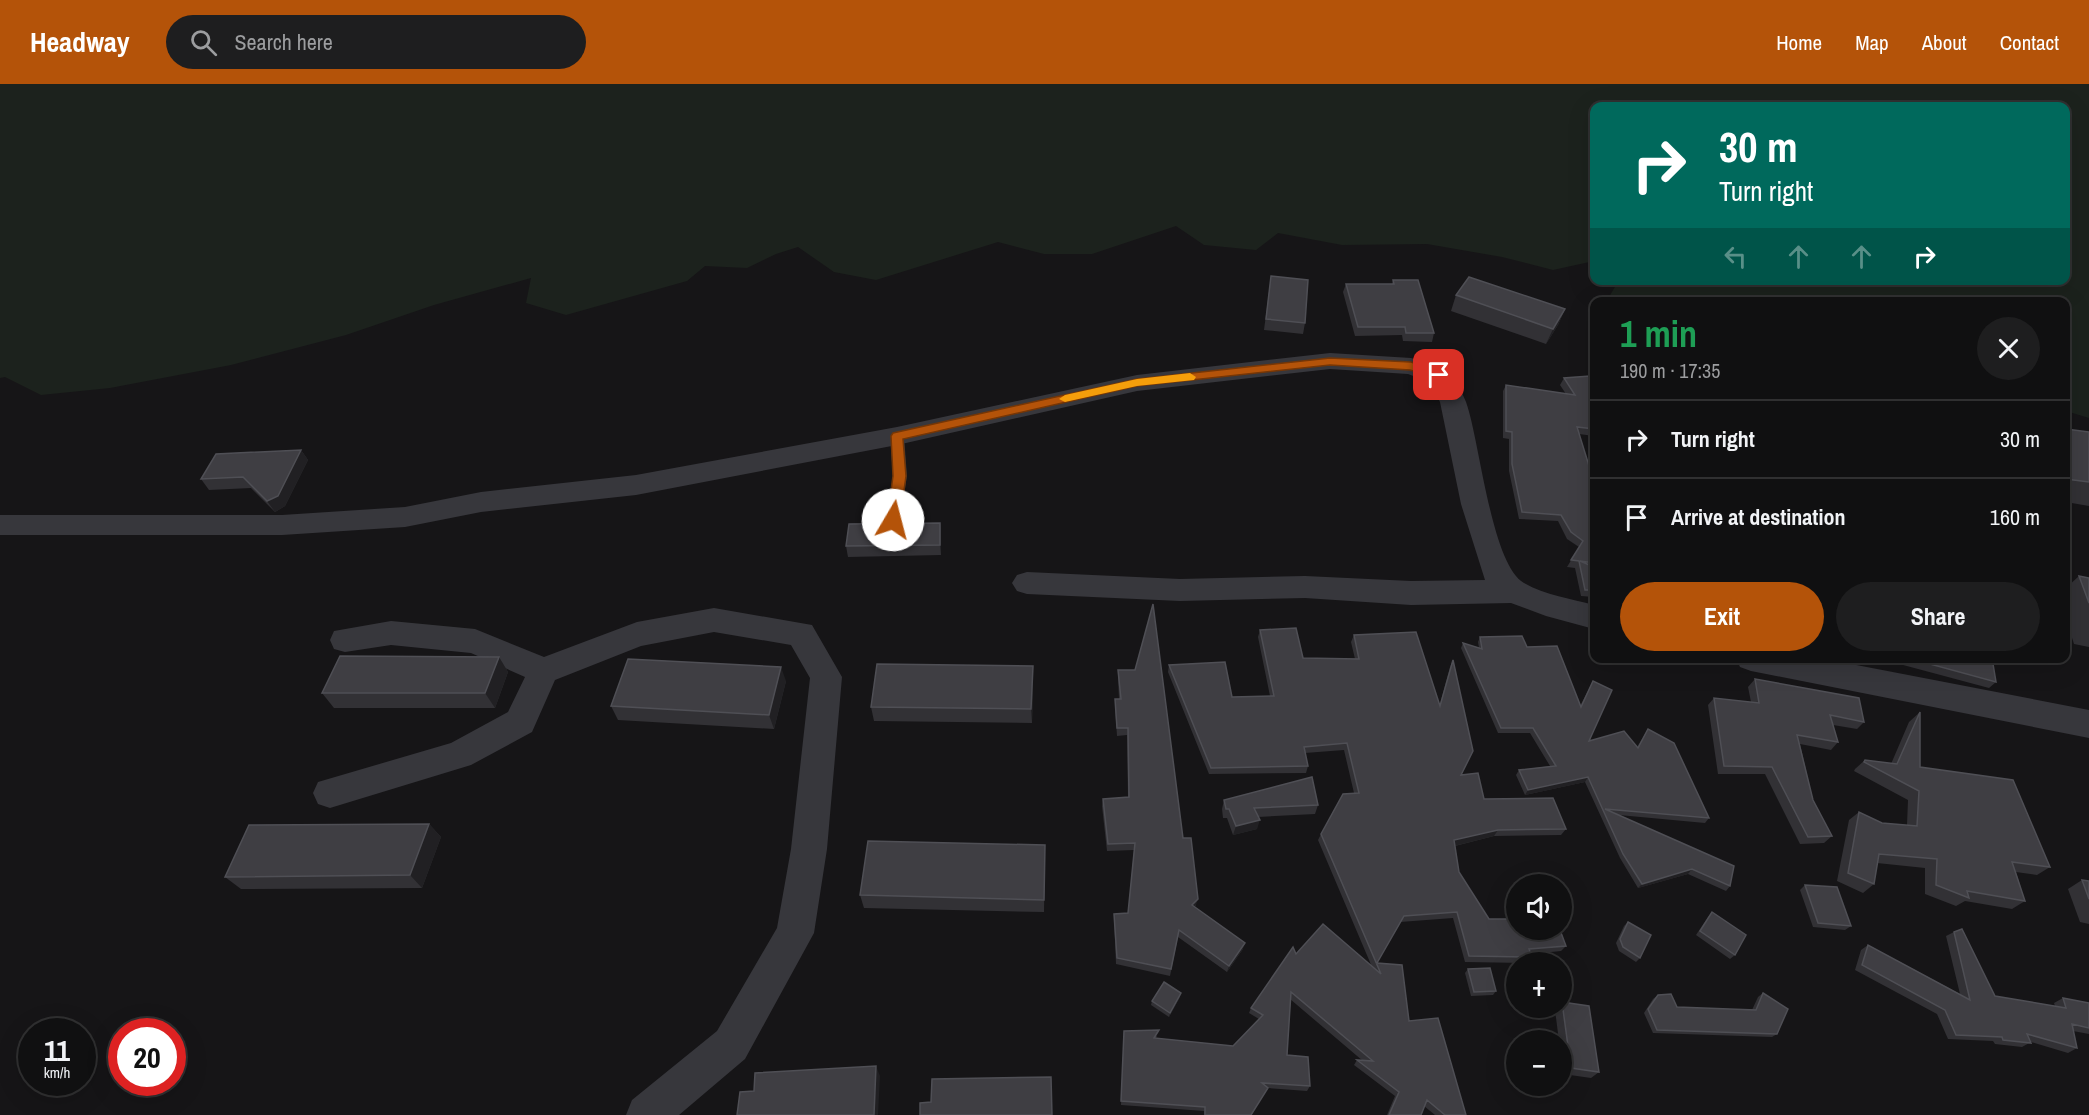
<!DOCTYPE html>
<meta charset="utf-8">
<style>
:root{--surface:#101011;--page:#1e1e1f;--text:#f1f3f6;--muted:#9c9d9f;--line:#303031;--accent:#b45309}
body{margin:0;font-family:"Archivo Narrow",sans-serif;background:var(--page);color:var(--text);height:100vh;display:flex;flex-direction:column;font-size:22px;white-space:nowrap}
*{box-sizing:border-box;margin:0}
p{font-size:20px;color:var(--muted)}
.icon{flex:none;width:33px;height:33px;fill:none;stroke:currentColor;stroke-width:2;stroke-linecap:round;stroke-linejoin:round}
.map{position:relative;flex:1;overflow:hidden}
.panel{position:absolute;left:1590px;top:213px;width:480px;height:366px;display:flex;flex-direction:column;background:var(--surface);border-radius:12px;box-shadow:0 6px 24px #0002,0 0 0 2px var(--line)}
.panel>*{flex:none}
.hud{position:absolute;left:1590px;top:18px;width:480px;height:183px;border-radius:12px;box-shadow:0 6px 24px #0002,0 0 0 2px var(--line);background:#00695c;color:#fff;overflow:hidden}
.fabs{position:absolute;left:1506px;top:790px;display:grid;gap:12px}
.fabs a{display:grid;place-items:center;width:66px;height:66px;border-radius:50%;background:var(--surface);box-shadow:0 6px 24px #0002,0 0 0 2px var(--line);font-size:30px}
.speed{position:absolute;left:18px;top:934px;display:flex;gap:12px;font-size:30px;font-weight:700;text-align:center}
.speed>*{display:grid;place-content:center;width:78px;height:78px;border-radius:50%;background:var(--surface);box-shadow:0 6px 24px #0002,0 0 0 2px var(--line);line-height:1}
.speed small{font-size:15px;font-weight:400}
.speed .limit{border:9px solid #d22;background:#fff;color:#111}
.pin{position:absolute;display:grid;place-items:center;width:51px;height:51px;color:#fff;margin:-26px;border-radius:12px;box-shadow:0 3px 9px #0006}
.me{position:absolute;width:66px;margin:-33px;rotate:8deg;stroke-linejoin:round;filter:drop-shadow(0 0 4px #0008)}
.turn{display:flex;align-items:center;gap:21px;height:126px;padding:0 30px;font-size:27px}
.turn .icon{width:78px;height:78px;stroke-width:2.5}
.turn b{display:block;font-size:42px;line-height:51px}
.lanes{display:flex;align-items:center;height:57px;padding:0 30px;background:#0003;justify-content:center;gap:30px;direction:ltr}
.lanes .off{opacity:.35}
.round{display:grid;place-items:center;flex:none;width:63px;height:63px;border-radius:32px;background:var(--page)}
.overview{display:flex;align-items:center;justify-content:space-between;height:102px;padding:0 30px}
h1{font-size:36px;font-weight:800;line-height:45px;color:#1e9e55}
.action{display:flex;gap:12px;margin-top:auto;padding:12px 30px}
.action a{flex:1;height:69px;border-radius:36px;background:var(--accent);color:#fff;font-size:24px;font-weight:800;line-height:69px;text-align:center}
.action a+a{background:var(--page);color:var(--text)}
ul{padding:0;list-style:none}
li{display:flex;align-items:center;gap:18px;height:78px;padding:0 30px;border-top:2px solid var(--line)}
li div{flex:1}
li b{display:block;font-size:22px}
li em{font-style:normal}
header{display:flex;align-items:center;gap:36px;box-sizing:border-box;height:84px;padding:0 30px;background:var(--accent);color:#fff}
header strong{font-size:28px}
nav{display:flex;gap:33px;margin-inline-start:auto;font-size:21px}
.search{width:420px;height:54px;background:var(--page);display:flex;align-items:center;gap:15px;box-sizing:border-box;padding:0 21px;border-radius:33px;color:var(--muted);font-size:22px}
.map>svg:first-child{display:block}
</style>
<header>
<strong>Headway</strong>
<div class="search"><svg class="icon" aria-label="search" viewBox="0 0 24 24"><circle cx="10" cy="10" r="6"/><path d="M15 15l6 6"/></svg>Search here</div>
<nav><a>Home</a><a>Map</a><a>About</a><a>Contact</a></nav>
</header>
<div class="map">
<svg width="2089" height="1031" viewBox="0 0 2089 1031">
<rect width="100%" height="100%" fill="#161517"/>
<polygon fill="#1c221d" points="0,0 2089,0 2089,334 2066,327 2066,218 1620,218 1609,213 1619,196 2066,196 2066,22 1594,22 1594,177 1553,186 1502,173 1427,160 1342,161 1278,149 1256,166 1204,161 1176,142 1092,170 1044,170 998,158 876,196 834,188 798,163 776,170 747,184 705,182 687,197 566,231 526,219 531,194 434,221 346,251 231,281 110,304 41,311 5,293 0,294"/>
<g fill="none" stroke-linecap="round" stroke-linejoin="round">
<polygon fill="#37373c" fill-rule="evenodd" points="897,347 904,352 907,392 900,436 893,441 886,436 893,392 890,352"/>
<g fill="#37373c" fill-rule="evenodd">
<path d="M 1330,269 L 1411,274 L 1448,286 C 1454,296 1462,307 1466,318 C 1480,357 1491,480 1524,499 C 1545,511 1572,515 1594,521 L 1594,545 L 1546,532 L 1511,519 L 1411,521 L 1305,514 L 1180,517 L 1027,510 L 1017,507 L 1012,499 L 1017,491 L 1027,488 L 1180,495 L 1305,492 L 1411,497 L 1485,496 L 1461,420 L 1440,318 L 1429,298 L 1408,290 L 1330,285 L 1137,307 L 897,361 L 636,411 L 481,428 L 405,443 L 282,451 L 0,451 L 0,431 L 282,431 L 405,423 L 481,408 L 636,391 L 897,343 L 1137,291 Z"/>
<polygon points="714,524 812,541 842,593 827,765 814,849 745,975 679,1031 626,1031 632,1016 717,947 777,844 791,765 810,594 791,561 714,548 641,562 555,596 532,648 471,681 330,724 318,720 313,709 318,698 451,659 508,628 525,593 471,569 391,561 345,568 334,565 330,556 334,547 391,537 475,545 544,573 637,538"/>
<polygon points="1736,574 1820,574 2089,626 2089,654 1751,587 1740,583"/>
</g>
</g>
<g fill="#323135">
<polygon points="1271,192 1305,239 1303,250 1264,246"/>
<polygon points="1393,196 1434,249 1432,258 1403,257 1402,251 1355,252 1343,208 1346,200 1392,200"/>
<polygon points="1456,211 1565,225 1558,241 1546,260 1451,227"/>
<polygon points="1564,294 1594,298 1594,352 1579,350 1590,385 1594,385 1594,513 1581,512 1575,484 1567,483 1579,463 1567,455 1558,437 1519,435 1509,387 1509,355 1503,354 1503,307 1506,301 1566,310 1560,301"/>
<polygon points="2066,345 2089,348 2089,422 2066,418"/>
<polygon points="301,366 308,376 285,422 275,428 251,404 209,406 201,395"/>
<polygon points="940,439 941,449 941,471 848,473 846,462"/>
<polygon points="2079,492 2089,494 2089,563 2074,560 2066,535 2066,504"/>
<polygon points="1260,546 1303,574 1355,575 1351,558 1354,551 1440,620 1450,583 1453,576 1461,691 1484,715 1566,745 1561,751 1494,752 1455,762 1459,788 1489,835 1516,846 1566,862 1561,867 1531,870 1532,873 1527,879 1465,878 1453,834 1400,838 1377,879 1409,937 1466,1031 1435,1031 1424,1022 1421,1031 1387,1031 1395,1012 1354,981 1357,976 1363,977 1290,915 1287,971 1310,1002 1307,1007 1268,1004 1251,1031 1204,1031 1204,1027 1121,1021 1124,947 1157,952 1156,954 1233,962 1259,935 1249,929 1251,924 1296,870 1372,883 1318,756 1321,750 1354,709 1344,666 1305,669 1308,682 1306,689 1209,690 1168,588 1169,581 1232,613 1270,612 1258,553"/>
<polygon points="1480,553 1527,563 1580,622 1593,597 1589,657 1637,663 1648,645 1709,734 1705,739 1619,731 1730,802 1726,807 1688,790 1638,804 1620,774 1585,698 1525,711 1516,691 1519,686 1550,682 1530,649 1498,649 1461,564 1463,559 1479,564 1478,558"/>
<polygon points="499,573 508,588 495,624 334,624 322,609"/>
<polygon points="1855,574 1870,574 1866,579"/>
<polygon points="1877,574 1992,574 1996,598 1989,604"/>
<polygon points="1118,586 1183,754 1196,821 1195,823 1243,865 1227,888 1178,853 1170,892 1116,880 1114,836 1114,830 1128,829 1134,766 1107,767 1102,722 1103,715 1128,713 1127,651 1117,652 1115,623 1115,615 1119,615 1118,594"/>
<polygon points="1755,595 1864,638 1857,645 1833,641 1838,658 1831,666 1800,660 1813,716 1832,752 1824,759 1800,760 1765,690 1718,690 1708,621 1714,614 1751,618 1748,603"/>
<polygon points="786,597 774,645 618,636 611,622"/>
<polygon points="1033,597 1032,639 874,637 871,623"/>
<polygon points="1920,628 1920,683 2050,783 2037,791 2016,788 2025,817 2012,825 1965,817 1956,822 1925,810 1925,784 1877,779 1874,800 1863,809 1837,797 1849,736 1859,728 1882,739 1907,741 1908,716 1854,687 1855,685 1865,676 1891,680 1909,638"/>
<polygon points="1224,716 1318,721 1315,730 1258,733 1257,745 1233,751 1227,734 1223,734 1222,725"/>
<polygon points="429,740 441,753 422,804 241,805 225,793"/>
<polygon points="1045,761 1044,828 864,824 860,811"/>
<polygon points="2082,796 2089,797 2089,840 2080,838 2068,805"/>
<polygon points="1805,801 1851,842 1845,846 1813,843 1800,806"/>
<polygon points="1712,828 1735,871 1730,875 1696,851 1708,833"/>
<polygon points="1628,838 1640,874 1636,878 1619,867 1616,859 1624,842"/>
<polygon points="1954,848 1995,912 2055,922 2054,919 2063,914 2089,919 2089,950 2073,947 2077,964 2068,969 2031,958 2022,963 1995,960 1993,957 1948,955 1937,930 1855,886 1861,866 1868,861 1960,910 1946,852"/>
<polygon points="1468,885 1496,907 1493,911 1471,912 1465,889"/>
<polygon points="1763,909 1777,950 1772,953 1653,949 1644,929 1653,915 1658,911 1677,923 1752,926 1758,913"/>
<polygon points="1180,913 1169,933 1151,921 1152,917"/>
<polygon points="1562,918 1599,988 1591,994 1563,990 1562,977 1562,957 1559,957 1555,926 1556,924 1562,924"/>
</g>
<g fill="#212023">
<polygon points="1565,225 1558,241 1546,260 1553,245"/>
<polygon points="301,366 308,376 285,422 275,428 267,417"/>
<polygon points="940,439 941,449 941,471 940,461"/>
<polygon points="499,573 508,588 495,624 485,609"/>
<polygon points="1033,582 1033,597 1032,639 1031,625"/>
<polygon points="781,583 786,597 774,645 769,631"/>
<polygon points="1588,693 1585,698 1525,711 1528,706"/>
<polygon points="1260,736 1257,745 1233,751 1236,742"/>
<polygon points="429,740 441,753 422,804 410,791"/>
<polygon points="1498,746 1494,752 1450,763 1454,756"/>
<polygon points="1692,785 1688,790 1638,804 1642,800"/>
<polygon points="1198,815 1196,821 1190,828 1192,821"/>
<polygon points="1245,859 1243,865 1227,888 1229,882"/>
<polygon points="1181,909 1180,913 1169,933 1170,929"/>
<polygon points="876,982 880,992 878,1031 874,1031"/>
</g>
<g fill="#3f3e43" stroke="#4f4f55" stroke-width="1.5">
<polygon points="1271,192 1308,196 1305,239 1266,235"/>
<polygon points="1469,193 1565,225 1553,245 1456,211"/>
<polygon points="1393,196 1418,196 1434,249 1406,249 1405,243 1358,243 1346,200 1394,200"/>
<polygon points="1590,292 1594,298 1594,345 1577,343 1590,385 1594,385 1594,479 1580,477 1594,483 1594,506 1585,506 1579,477 1571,476 1583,457 1571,448 1561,431 1522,428 1512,380 1512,348 1506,347 1506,301 1575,311 1564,294"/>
<polygon points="2066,345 2089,348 2089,398 2066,395"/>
<polygon points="301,366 278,412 267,417 243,393 201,395 216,370"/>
<polygon points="940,439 940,461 846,462 849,440"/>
<polygon points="2079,492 2089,494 2089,519"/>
<polygon points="1153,520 1183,754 1191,754 1198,815 1192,821 1245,859 1229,882 1179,846 1171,885 1117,874 1114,830 1128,829 1135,759 1108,760 1103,715 1129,713 1128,644 1117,644 1115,615 1121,615 1118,586 1135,586"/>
<polygon points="1296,544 1303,574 1359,575 1354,551 1416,548 1440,622 1453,576 1473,667 1461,691 1478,689 1484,715 1553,714 1566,745 1498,746 1454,756 1459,788 1489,835 1516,835 1516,846 1560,846 1566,862 1529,865 1532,873 1469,872 1457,828 1404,832 1377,879 1402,881 1409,937 1438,934 1466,1031 1445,1031 1427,1016 1421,1031 1389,1031 1399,1008 1357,976 1373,977 1291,908 1287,971 1308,973 1310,1002 1262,999 1268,1004 1251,1031 1205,1031 1205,1023 1121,1017 1124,947 1159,946 1154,954 1233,962 1263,931 1251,924 1293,863 1296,870 1323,840 1381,890 1321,750 1343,710 1359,709 1347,659 1304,663 1308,682 1211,684 1169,581 1225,578 1232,613 1274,612 1260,546"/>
<polygon points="1522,552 1527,563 1557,562 1581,623 1593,597 1612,606 1589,657 1624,647 1638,664 1648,645 1674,659 1709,734 1605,725 1734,782 1730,802 1692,785 1642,800 1623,770 1588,693 1528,706 1519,686 1556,682 1533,644 1501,644 1463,559 1482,565 1480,553"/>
<polygon points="340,572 499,573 485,609 322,609"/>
<polygon points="1908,574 1992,574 1996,598"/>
<polygon points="628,575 781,583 769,631 611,622"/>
<polygon points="877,580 1033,582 1031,625 871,623"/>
<polygon points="1755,595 1859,614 1864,638 1830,631 1838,658 1797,651 1813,716 1832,752 1808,753 1772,683 1724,682 1714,614 1759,619"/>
<polygon points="1920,628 1920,683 2013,696 2050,783 2012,778 2025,817 1967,807 1969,814 1936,801 1937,775 1879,770 1874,800 1848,789 1859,728 1882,739 1917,742 1919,707 1864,678 1865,676 1897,680"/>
<polygon points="1312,693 1318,721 1254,724 1260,736 1236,742 1229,725 1226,725 1224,716"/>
<polygon points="429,740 410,791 225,793 249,741"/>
<polygon points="868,757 1045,761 1044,816 860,811"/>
<polygon points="2082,796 2089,797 2089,815"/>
<polygon points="1805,801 1837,803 1851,842 1818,839"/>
<polygon points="1712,828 1746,851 1735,871 1700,847"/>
<polygon points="1628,838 1651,851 1640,874 1623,863 1620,855"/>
<polygon points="1962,845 1995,912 2066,924 2063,914 2089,919 2089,944 2072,940 2077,964 2027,950 2031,959 2003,956 2002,953 1956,951 1945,926 1862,881 1868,861 1970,916 1954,848"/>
<polygon points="1490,884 1496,907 1474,908 1468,885"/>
<polygon points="1164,898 1181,909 1170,929 1152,917"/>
<polygon points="1763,909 1788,925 1777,950 1657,946 1648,925 1658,911 1671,910 1677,923 1756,926"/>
<polygon points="1562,918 1589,922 1599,988 1571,984"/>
<polygon points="876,982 874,1031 737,1031 740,1008 754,1007 755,989"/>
<polygon points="1051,993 1052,1031 920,1031 920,1019 931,1018 932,995"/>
</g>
<polygon fill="#b45309" stroke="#753606" stroke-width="1.5" points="1330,274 1411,278 1443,289 1444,291 1439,295 1410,286 1330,281 1137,302 903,355 906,392 900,436 893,441 887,436 893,392 891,352 893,349 1137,295"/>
<polygon fill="#f59e0b" points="1190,289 1196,293 1194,296 1137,302 1065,318 1059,315 1065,311 1137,295"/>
</svg>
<div class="fabs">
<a><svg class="icon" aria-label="sound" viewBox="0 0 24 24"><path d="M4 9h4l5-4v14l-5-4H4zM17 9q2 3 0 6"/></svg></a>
<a>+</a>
<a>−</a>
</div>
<div class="speed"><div>11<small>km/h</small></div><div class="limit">20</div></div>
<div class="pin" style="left:1439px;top:291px;background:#d93025"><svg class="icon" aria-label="arrive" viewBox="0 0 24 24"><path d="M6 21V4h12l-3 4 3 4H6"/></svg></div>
<svg class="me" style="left:893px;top:436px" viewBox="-20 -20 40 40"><circle r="19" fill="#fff"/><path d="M0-13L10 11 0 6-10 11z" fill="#b45309"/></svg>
<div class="hud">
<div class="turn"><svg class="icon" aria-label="right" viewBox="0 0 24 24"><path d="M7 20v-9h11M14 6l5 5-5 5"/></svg><div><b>30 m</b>Turn right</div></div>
<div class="lanes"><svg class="icon off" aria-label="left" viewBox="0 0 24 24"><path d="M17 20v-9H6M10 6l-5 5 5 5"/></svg><svg class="icon off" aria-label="ahead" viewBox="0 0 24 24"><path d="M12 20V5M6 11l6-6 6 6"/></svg><svg class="icon off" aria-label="ahead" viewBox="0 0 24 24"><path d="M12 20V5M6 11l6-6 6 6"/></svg><svg class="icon" aria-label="right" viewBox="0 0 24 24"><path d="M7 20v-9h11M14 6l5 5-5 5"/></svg></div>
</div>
<section class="panel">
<div class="overview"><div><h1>1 min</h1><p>190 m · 17:35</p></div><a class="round"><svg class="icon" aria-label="close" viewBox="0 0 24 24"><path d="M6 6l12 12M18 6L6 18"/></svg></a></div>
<ul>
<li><svg class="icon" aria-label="right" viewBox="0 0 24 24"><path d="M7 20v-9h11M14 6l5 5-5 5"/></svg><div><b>Turn right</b></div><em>30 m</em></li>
<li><svg class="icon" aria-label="arrive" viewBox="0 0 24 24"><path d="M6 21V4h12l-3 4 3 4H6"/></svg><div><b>Arrive at destination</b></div><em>160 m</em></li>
</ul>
<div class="action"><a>Exit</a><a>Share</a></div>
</section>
</div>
